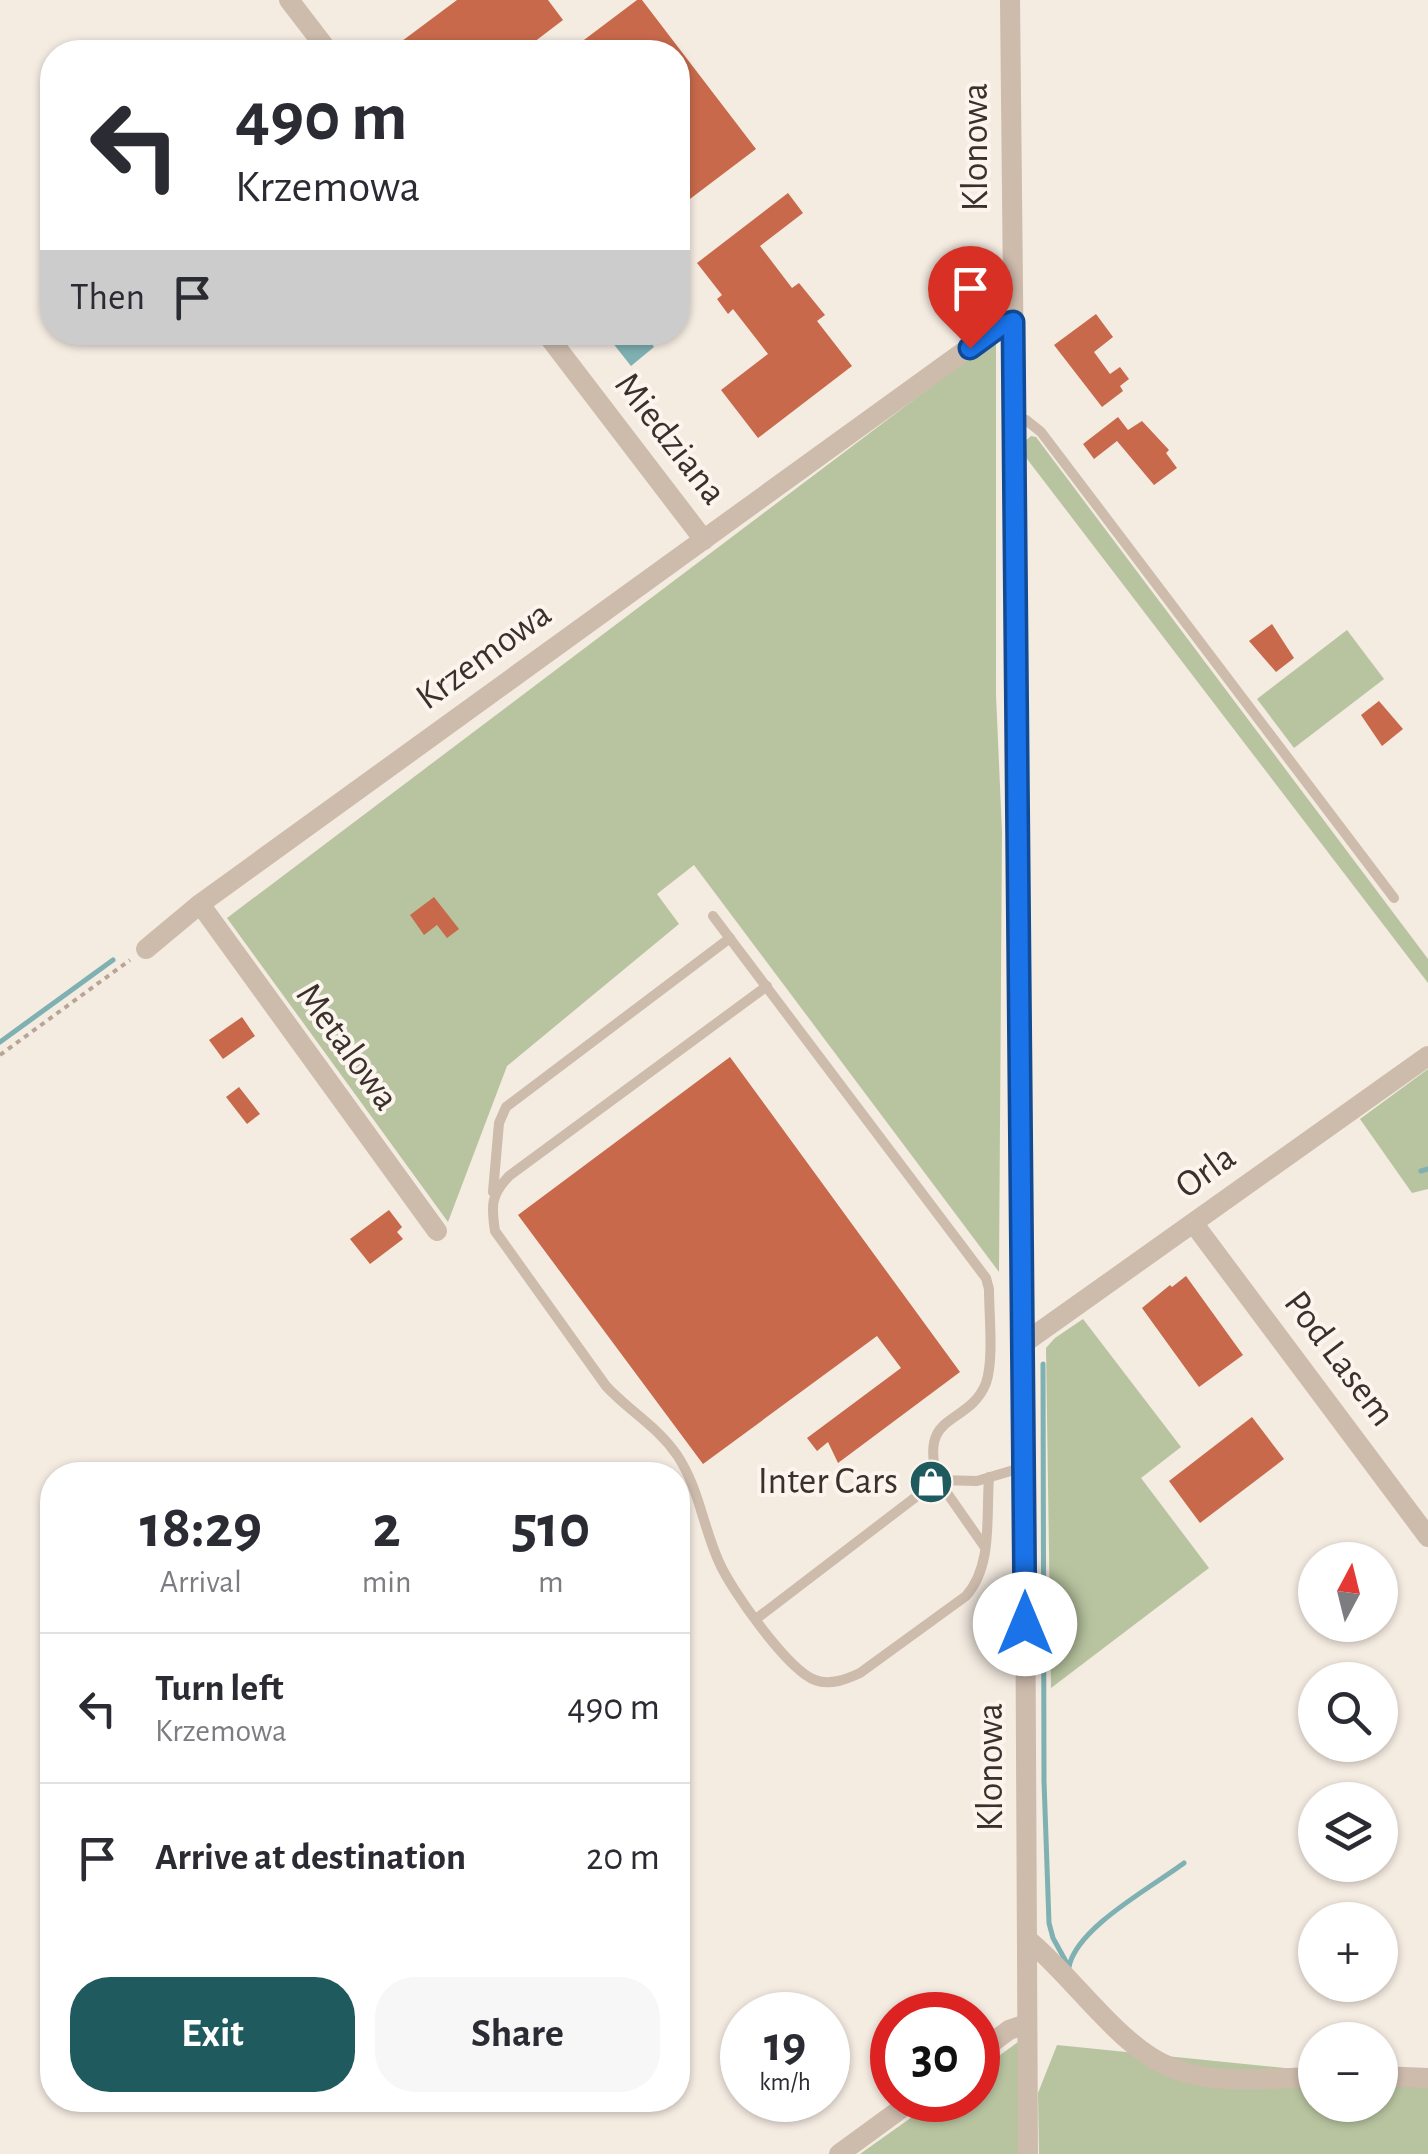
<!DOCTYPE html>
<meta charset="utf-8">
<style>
:root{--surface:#fff;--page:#f7f7f7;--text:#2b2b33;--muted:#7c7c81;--line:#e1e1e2;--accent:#1f5a5e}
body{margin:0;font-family:"Alegreya Sans",sans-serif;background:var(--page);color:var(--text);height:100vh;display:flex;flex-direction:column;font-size:38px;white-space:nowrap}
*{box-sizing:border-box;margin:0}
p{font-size:32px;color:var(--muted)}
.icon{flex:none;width:55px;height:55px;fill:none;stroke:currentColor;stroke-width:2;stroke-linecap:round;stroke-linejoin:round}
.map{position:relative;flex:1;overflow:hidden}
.details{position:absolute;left:40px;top:1462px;width:650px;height:650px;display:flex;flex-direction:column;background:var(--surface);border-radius:40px;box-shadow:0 2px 8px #0004}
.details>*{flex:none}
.banner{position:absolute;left:40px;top:40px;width:650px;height:305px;border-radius:40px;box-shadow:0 2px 8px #0004;background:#fff;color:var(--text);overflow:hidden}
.needle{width:65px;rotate:7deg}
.tools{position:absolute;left:1298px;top:1542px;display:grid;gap:20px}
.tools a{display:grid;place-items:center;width:100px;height:100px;border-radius:50%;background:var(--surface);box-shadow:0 2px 8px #0004;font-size:50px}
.speed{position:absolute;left:720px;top:1992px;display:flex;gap:20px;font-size:50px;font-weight:700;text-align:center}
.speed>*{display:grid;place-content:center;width:130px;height:130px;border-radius:50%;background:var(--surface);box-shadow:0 2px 8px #0004;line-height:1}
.speed small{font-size:25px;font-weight:400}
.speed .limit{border:15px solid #d22;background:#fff;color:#111}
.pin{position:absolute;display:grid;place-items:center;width:85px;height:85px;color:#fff;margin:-102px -42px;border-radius:50% 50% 50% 0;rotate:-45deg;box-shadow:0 0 10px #0007}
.pin .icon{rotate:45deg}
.me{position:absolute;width:110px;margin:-55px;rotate:0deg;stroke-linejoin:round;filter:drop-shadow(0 0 8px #0008)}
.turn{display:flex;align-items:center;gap:35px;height:210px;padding:0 30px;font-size:45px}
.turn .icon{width:130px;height:130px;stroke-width:2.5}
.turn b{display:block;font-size:70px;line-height:85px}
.then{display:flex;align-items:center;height:95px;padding:0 30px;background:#0003;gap:20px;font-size:38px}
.eta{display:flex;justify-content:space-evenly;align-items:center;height:170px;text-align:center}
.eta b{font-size:60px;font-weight:700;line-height:70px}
.action{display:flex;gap:20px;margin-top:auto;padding:20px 30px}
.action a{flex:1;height:115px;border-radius:40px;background:var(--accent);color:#fff;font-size:40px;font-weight:700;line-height:115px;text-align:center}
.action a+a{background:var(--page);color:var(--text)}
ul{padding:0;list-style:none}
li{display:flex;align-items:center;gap:30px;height:150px;padding:0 30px;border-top:2px solid var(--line)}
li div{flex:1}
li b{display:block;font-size:38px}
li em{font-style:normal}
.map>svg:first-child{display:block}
</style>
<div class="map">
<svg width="1428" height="2154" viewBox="0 0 1428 2154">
<rect width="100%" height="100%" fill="#f4ebe1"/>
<g fill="#b8c4a0">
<polygon points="996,341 996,695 1002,832 999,1272 694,865 657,894 679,924 507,1066 448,1222 227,918 989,343"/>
<polygon points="1031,436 1036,437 1428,959 1428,983 1024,455 1023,443"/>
<polygon points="1347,630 1384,679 1294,748 1257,699"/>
<polygon points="1428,1069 1428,1189 1412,1193 1360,1119"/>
<polygon points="1083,1319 1181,1447 1141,1478 1209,1568 1051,1688 1046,1348 1055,1338"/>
<polygon points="1018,2042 1018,2154 860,2154 936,2100 978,2100 978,2071"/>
<polygon points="1057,2045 1315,2071 1315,2105 1380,2105 1380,2077 1428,2082 1428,2154 1039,2154 1038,2093"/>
</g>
<polygon fill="#7fb0b2" points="655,333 659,338 652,344 654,347 631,366 608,337 614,333"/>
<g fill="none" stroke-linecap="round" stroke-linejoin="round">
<g stroke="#7fb0b2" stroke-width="5">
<polyline points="0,1042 113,960"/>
<polyline points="1421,1171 1428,1169"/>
<path d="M 1043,1364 L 1044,1781 L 1049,1923 L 1053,1938 L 1069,1967 C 1076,1928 1152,1887 1184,1863"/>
</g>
</g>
<g fill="#c8694b">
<polygon points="457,0 548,0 563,20 521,52 404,52 398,44"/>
<polygon points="637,0 642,0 756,149 678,208 678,52 568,52"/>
<polygon points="788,193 803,213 760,246 792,288 799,283 825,315 817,321 852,366 758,438 721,390 768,354 733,309 728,314 717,299 722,295 697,263"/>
<polygon points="1096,314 1113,337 1094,352 1110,374 1120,367 1129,379 1120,386 1123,391 1102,407 1054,345"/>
<polygon points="1118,417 1128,430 1142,421 1169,450 1166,453 1177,468 1154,485 1117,441 1094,459 1083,444"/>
<polygon points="1272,624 1294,658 1276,672 1249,641"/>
<polygon points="1379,701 1403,729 1382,746 1361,715"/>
<polygon points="434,897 459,929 447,938 437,925 424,935 410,915"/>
<polygon points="242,1017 255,1036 223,1059 209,1040"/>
<polygon points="730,1057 960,1372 838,1463 828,1442 817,1451 807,1438 901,1368 877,1336 703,1464 518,1215"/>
<polygon points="239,1087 260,1114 247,1124 226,1097"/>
<polygon points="389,1210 402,1227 397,1232 403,1239 370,1264 350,1239"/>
<polygon points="1186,1276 1243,1355 1199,1387 1142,1308 1170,1285 1172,1287"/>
<polygon points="1252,1417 1284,1459 1200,1523 1169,1481"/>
</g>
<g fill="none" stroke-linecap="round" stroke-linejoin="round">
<polyline stroke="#b9a596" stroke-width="4" stroke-dasharray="5 5" stroke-linecap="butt" points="0,1055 130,960"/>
<g stroke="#cdbbac" stroke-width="10">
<polyline points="1014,419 1026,420 1041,432 1394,898"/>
<path d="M 713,916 L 986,1278 L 989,1289 C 989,1315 994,1360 986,1383 C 969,1427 917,1410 938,1480 L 977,1481 L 1024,1467"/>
<path d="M 767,986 L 509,1176 C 491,1195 491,1205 495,1231 L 606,1386 C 629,1411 657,1426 677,1455 C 699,1488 703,1527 719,1562 C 731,1590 788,1670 815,1680 C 830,1686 847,1679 860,1673 L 966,1596 C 993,1566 986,1517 989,1477"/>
<polyline points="493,1192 499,1123 506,1107 730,938"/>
<polyline points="756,1619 938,1480 984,1546"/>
</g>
<g stroke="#cdbbac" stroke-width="20">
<polyline points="289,0 329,52"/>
<polyline points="1010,0 1024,1343 1028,2154"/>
<polyline points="545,332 704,540"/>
<polyline points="200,904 437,1231"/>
<polyline points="146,949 200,904 999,326 1013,321"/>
<polyline points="1194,1224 1428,1537"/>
<polyline points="1024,1343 1428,1056"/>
<path d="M 1027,1939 C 1072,1975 1118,2046 1170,2067 C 1214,2086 1268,2078 1315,2077"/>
<polyline points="978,2053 1009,2030 1026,2024"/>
<polyline points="1380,2076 1428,2078"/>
<polyline points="839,2154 913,2100"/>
</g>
</g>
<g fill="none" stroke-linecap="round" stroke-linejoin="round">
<g stroke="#114b97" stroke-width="25">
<polyline id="route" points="970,348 1000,326 1013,322 1025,1624"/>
</g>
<use href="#route" stroke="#1a73e8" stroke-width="18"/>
</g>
<defs>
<g id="shop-disc" transform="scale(2.25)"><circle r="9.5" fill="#1f5a5e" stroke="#fbf5ee"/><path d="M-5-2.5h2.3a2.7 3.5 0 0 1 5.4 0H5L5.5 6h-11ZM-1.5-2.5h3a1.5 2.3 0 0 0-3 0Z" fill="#fff"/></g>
</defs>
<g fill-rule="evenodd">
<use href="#shop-disc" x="931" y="1482"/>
</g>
<g text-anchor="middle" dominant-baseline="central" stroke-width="8" stroke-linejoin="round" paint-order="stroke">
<g font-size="38" fill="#3b302b" stroke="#fbf5ee">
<text transform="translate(976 147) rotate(-90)">Klonowa</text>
<text transform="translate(670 439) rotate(52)">Miedziana</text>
<text transform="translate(484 656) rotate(-36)">Krzemowa</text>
<text transform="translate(347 1047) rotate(54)">Metalowa</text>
<text transform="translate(1206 1172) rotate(-36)">Orla</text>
<text transform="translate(1339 1359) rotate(53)">Pod Lasem</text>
<text transform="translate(991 1767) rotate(-90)">Klonowa</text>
</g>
<g font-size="38" fill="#3b302b" stroke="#fbf5ee" text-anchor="end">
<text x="898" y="1482">Inter Cars</text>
</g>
</g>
</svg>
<div class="tools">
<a><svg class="needle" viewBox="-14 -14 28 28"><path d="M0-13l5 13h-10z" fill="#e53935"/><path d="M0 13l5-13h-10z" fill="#7c7c81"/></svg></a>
<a><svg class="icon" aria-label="search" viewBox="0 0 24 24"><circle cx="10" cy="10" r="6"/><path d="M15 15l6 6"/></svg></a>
<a><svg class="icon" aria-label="layers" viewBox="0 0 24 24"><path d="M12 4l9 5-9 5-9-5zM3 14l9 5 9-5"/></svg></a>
<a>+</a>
<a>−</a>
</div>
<div class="speed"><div>19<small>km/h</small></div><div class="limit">30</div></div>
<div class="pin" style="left:970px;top:348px;background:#d93025"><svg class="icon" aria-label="arrive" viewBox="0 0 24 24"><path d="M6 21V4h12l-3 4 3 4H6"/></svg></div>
<svg class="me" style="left:1025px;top:1624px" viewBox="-20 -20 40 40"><circle r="19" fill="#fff"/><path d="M0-13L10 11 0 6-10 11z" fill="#1a73e8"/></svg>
<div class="banner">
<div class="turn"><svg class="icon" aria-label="left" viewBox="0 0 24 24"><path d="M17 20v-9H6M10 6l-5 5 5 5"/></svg><div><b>490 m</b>Krzemowa</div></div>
<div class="then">Then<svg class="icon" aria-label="arrive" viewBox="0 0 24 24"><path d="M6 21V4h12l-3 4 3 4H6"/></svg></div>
</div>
<section class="details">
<div class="eta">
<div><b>18:29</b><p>Arrival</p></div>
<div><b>2</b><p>min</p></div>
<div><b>510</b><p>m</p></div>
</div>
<ul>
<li><svg class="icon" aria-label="left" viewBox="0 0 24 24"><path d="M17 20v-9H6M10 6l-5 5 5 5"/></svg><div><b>Turn left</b><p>Krzemowa</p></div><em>490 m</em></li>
<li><svg class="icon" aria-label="arrive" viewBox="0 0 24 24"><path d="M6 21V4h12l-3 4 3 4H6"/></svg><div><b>Arrive at destination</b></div><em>20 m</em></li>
</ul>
<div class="action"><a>Exit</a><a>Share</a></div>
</section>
</div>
